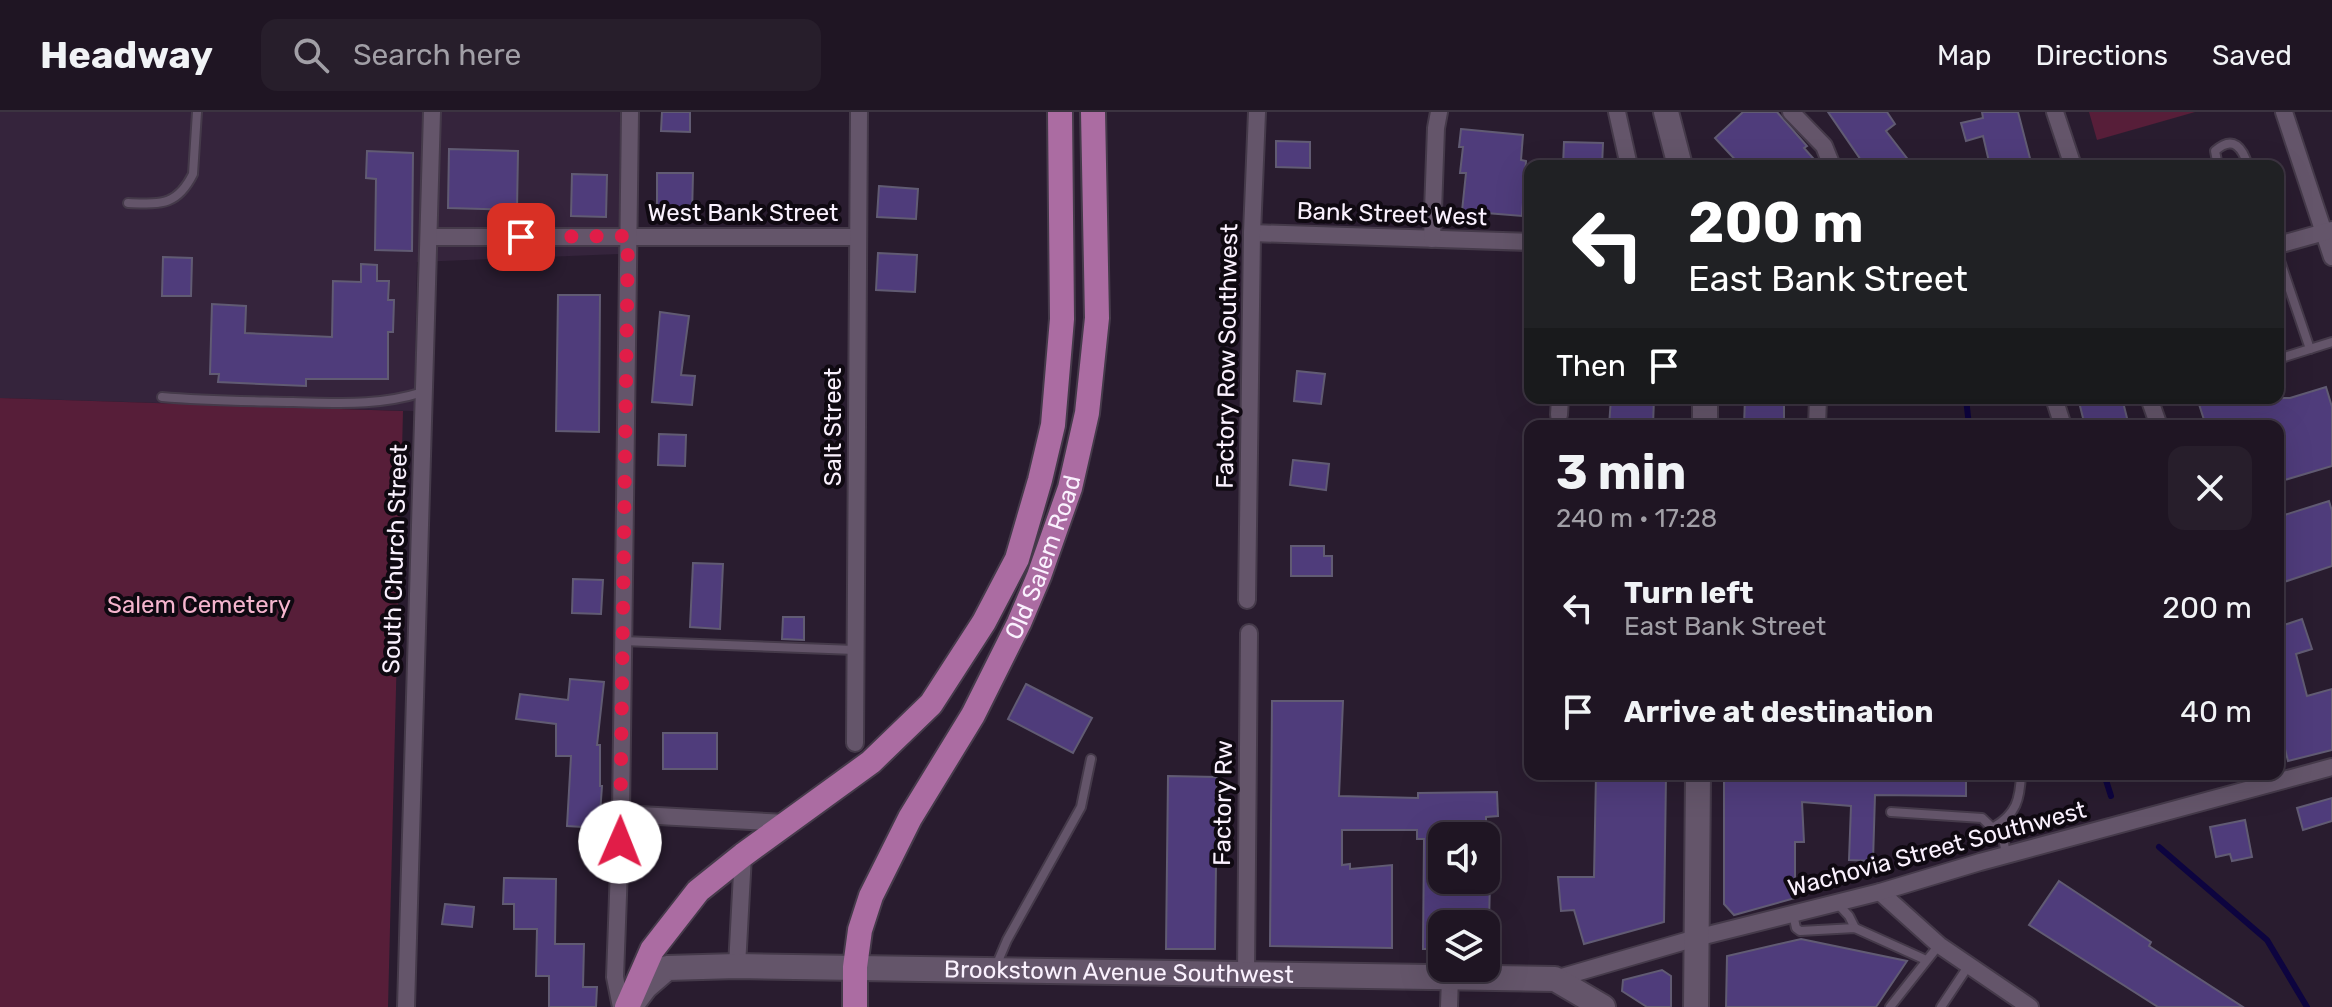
<!DOCTYPE html>
<meta charset="utf-8">
<style>
:root{--surface:#1f1523;--page:#271e2b;--text:#f1f3f6;--muted:#a19fa6;--line:#3c3441}
body{margin:0;font-family:Rubik,sans-serif;background:var(--page);color:var(--text);height:100vh;display:flex;flex-direction:column;font-size:30px;white-space:nowrap}
*{box-sizing:border-box;margin:0}
p{font-size:26px;color:var(--muted)}
.icon{flex:none;width:44px;height:44px;fill:none;stroke:currentColor;stroke-width:2;stroke-linecap:round;stroke-linejoin:round}
.map{position:relative;flex:1;overflow:hidden}
.side{position:absolute;left:1524px;top:308px;width:760px;height:360px;display:flex;flex-direction:column;background:var(--surface);border-radius:16px;box-shadow:0 8px 32px #0002,0 0 0 2px var(--line)}
.side>*{flex:none}
.guide{position:absolute;left:1524px;top:48px;width:760px;height:244px;border-radius:16px;box-shadow:0 8px 32px #0002,0 0 0 2px var(--line);background:#202124;color:#fff;overflow:hidden}
.controls{position:absolute;left:1428px;top:710px;display:grid;gap:16px}
.controls a{display:grid;place-items:center;width:72px;height:72px;border-radius:16px;background:var(--surface);box-shadow:0 8px 32px #0002,0 0 0 2px var(--line);font-size:40px}
.pin{position:absolute;display:grid;place-items:center;width:68px;height:68px;color:#fff;margin:-34px;border-radius:16px;box-shadow:0 4px 12px #0006}
.me{position:absolute;width:88px;margin:-44px;rotate:1deg;stroke-linejoin:round;filter:drop-shadow(0 0 6px #0008)}
.turn{display:flex;align-items:center;gap:28px;height:168px;padding:0 32px;font-size:36px}
.turn .icon{width:104px;height:104px;stroke-width:2.5}
.turn b{display:block;font-size:56px;line-height:68px}
.then{display:flex;align-items:center;height:76px;padding:0 32px;background:#0003;gap:16px;font-size:30px}
.round{display:grid;place-items:center;flex:none;width:84px;height:84px;border-radius:16px;background:var(--page)}
.overview{display:flex;align-items:center;justify-content:space-between;height:136px;padding:0 32px}
h1{font-size:48px;font-weight:700;line-height:60px}
ul{padding:0;list-style:none}
li{display:flex;align-items:center;gap:24px;height:104px;padding:0 32px}
li div{flex:1}
li b{display:block;font-size:30px}
li em{font-style:normal}
header{display:flex;align-items:center;gap:48px;box-sizing:border-box;height:112px;padding:0 40px;background:var(--surface);border-bottom:2px solid var(--line)}
header strong{font-size:38px}
nav{display:flex;gap:44px;margin-inline-start:auto;font-size:28px}
.search{width:560px;height:72px;background:var(--page);display:flex;align-items:center;gap:20px;box-sizing:border-box;padding:0 28px;border-radius:16px;color:var(--muted);font-size:30px}
.map>svg:first-child{display:block}
</style>
<header>
<strong>Headway</strong>
<div class="search"><svg class="icon" aria-label="search" viewBox="0 0 24 24"><circle cx="10" cy="10" r="6"/><path d="M15 15l6 6"/></svg>Search here</div>
<nav><a>Map</a><a>Directions</a><a>Saved</a></nav>
</header>
<div class="map">
<svg width="2332" height="895" viewBox="0 0 2332 895">
<rect width="100%" height="100%" fill="#291c2f"/>
<polygon fill="#35243c" points="0,0 620,0 619,142 417,150 414,299 0,286"/>
<g fill="#571e39">
<polygon points="2089,0 2195,0 2097,28"/>
<polygon points="0,286 403,299 388,895 0,895"/>
</g>
<g fill="none" stroke-linecap="round" stroke-linejoin="round">
<g stroke="#0d043f" stroke-width="6">
<polyline points="1966,286 1969,314"/>
<polyline points="2104,662 2111,684"/>
<polyline points="2159,735 2267,828 2307,895"/>
</g>
</g>
<g fill="#4f3c7b" stroke="#615b73" stroke-width="2">
<polygon points="662,0 690,0 690,20 661,19"/>
<polygon points="1743,0 1777,0 1807,34 1804,36 1820,54 1741,54 1715,26"/>
<polygon points="1828,0 1887,0 1895,12 1886,19 1913,54 1865,54"/>
<polygon points="1982,0 2018,0 2032,54 1990,54 1983,24 1966,29 1961,11 1983,6"/>
<polygon points="1461,17 1523,23 1521,48 1526,49 1522,104 1462,99 1466,61 1460,61 1463,35 1459,35"/>
<polygon points="1276,29 1310,30 1310,56 1276,55"/>
<polygon points="1564,30 1603,31 1602,54 1563,54"/>
<polygon points="449,37 518,39 517,98 448,96"/>
<polygon points="367,39 413,41 412,139 375,138 376,67 366,66"/>
<polygon points="657,61 693,61 692,104 657,103"/>
<polygon points="572,62 607,63 606,105 571,104"/>
<polygon points="879,74 918,77 916,107 877,105"/>
<polygon points="878,141 917,143 915,180 876,178"/>
<polygon points="163,145 192,146 191,184 162,184"/>
<polygon points="361,152 377,153 377,169 389,169 388,188 394,188 393,220 388,220 388,267 306,267 306,274 218,270 219,262 210,262 212,192 246,194 245,221 332,225 333,169 361,170"/>
<polygon points="558,183 600,183 599,320 556,319"/>
<polygon points="660,200 689,204 681,263 695,264 692,293 652,290"/>
<polygon points="1297,259 1325,262 1321,292 1294,289"/>
<polygon points="2326,275 2332,295 2332,354 2278,370 2278,314 2206,314 2197,286 2290,286"/>
<polygon points="1611,286 1654,286 1653,314 1609,314"/>
<polygon points="1745,286 1784,286 1784,314 1744,314"/>
<polygon points="2078,286 2122,286 2129,314 2085,314"/>
<polygon points="659,322 686,323 685,354 658,353"/>
<polygon points="1293,348 1329,352 1326,378 1290,373"/>
<polygon points="2329,389 2332,399 2332,454 2278,472 2278,405"/>
<polygon points="1291,434 1324,434 1324,444 1332,444 1332,464 1291,464"/>
<polygon points="693,451 723,452 720,517 690,515"/>
<polygon points="573,467 603,468 601,502 572,501"/>
<polygon points="783,505 804,505 804,528 782,527"/>
<polygon points="2302,507 2312,537 2296,542 2307,584 2332,577 2332,638 2288,649 2278,609 2278,515"/>
<polygon points="570,567 604,570 597,633 600,633 600,674 602,674 599,716 567,714 571,644 556,644 556,612 516,607 520,582 568,588"/>
<polygon points="1026,572 1092,606 1073,641 1008,607"/>
<polygon points="1272,589 1343,589 1339,684 1418,686 1418,681 1497,680 1498,704 1486,705 1486,724 1442,724 1442,768 1490,768 1489,812 1442,812 1442,837 1423,837 1424,727 1417,727 1417,718 1342,718 1342,753 1350,752 1350,757 1392,753 1392,836 1270,834"/>
<rect x="663" y="621" width="54" height="36"/>
<polygon points="1596,662 1666,662 1664,810 1584,832 1574,798 1561,799 1558,765 1594,765"/>
<polygon points="1724,662 1966,662 1966,684 1875,683 1873,749 1849,748 1851,694 1802,690 1804,730 1795,730 1795,786 1734,803 1724,792"/>
<polygon points="1168,664 1217,665 1215,837 1166,837"/>
<polygon points="2332,686 2332,709 2303,718 2297,696"/>
<polygon points="2245,708 2252,745 2232,749 2230,742 2216,745 2210,715"/>
<polygon points="504,766 556,767 555,832 584,832 583,875 597,875 596,895 549,895 549,864 536,864 537,817 514,817 514,792 503,792"/>
<polygon points="2059,769 2151,830 2149,834 2243,895 2158,895 2029,813"/>
<polygon points="445,792 474,795 472,815 442,812"/>
<polygon points="1801,827 1907,849 1876,895 1726,895 1727,844"/>
<polygon points="1662,858 1671,864 1671,895 1647,895 1622,879 1623,868"/>
</g>
<g fill="none" stroke-linecap="round" stroke-linejoin="round">
<g stroke="#453a4a" stroke-width="12">
<g id="lane">
<path d="M 2218,54 L 2215,39 C 2234,22 2243,37 2248,54"/>
<path d="M 128,91 C 161,92 177,94 193,62 L 197,0"/>
<polyline points="2278,143 2310,237"/>
<polyline points="2278,247 2332,230"/>
<path d="M 162,285 C 206,289 250,289 293,290 C 339,291 379,294 423,280"/>
<polyline points="623,529 855,538"/>
<polyline points="1891,700 1982,706 2003,726 2006,742"/>
<path d="M 1994,715 C 2016,702 2020,688 2021,662"/>
<polyline points="1837,791 1849,804 1855,816"/>
<polyline points="1793,802 1796,816 1800,819 1855,816 1926,848"/>
<polyline points="996,854 1007,828 1081,695 1091,647"/>
<polyline points="1890,895 1939,833"/>
<polyline points="1941,895 1969,853"/>
</g>
</g>
<g stroke="#453a4a" stroke-width="20">
<g id="street">
<polyline points="1617,0 1629,54"/>
<polyline points="1791,0 1824,34 1832,54"/>
<polyline points="2055,0 2073,54"/>
<polyline points="2284,0 2332,145"/>
<polyline points="1252,121 1530,130"/>
<polyline points="429,125 857,125"/>
<polyline points="1432,127 1436,16 1439,0"/>
<polyline points="2278,133 2332,118"/>
<polyline points="2054,286 2063,314"/>
<polyline points="2149,286 2159,314"/>
<polyline points="1559,303 1560,286"/>
<polyline points="1817,314 1818,286"/>
<polyline points="1247,488 1252,121 1257,0"/>
<polyline points="855,631 859,0"/>
<polyline points="621,702 787,711"/>
<polyline points="1880,780 1939,833 2030,895"/>
<polyline points="737,854 743,743"/>
<polyline points="1246,862 1249,521"/>
<polyline points="1555,867 1696,826 1880,780 1980,750 2332,655"/>
<polyline points="406,895 432,0"/>
<polyline points="621,895 615,865 621,702 630,0"/>
<polyline points="1449,895 1450,865"/>
</g>
</g>
<g stroke="#453a4a" stroke-width="28">
<g id="secondary">
<polyline points="1666,0 1680,54"/>
<polyline points="1705,314 1705,286"/>
<path id="s1" d="M 630,895 L 645,875 L 667,856 L 737,854 L 1555,867 L 1603,895"/>
<polyline points="1696,895 1698,662"/>
</g>
</g>
<g stroke="#453a4a" stroke-width="28">
<g id="primary">
<polyline points="627,895 652,838 698,779 743,743 871,650 931,592 984,510 1017,447 1040,368 1053,313 1062,207 1060,0"/>
<path id="s2" d="M 855,895 L 855,855 L 860,818 L 871,784 L 910,706 L 973,603 L 1019,511 L 1039,464 L 1070,376 L 1087,301 L 1097,206 L 1093,0"/>
</g>
</g>
<use href="#lane" stroke="#64556a" stroke-width="8"/>
<use href="#street" stroke="#64556a" stroke-width="16"/>
<use href="#secondary" stroke="#64556a" stroke-width="24"/>
<use href="#primary" stroke="#ab6ca2" stroke-width="24"/>
</g>
<g fill="none" stroke-linecap="round" stroke-linejoin="round">
<polyline stroke="#e11d48" stroke-width="14" stroke-dasharray="0 25.2" points="521,125 628,124 620,730"/>
</g>
<g text-anchor="middle" dominant-baseline="central" stroke-width="8" stroke-linejoin="round" paint-order="stroke">
<g font-size="24" fill="#faf1fe" stroke="#0f0911">
<text x="743" y="101">West Bank Street</text>
<text transform="translate(1392 102) rotate(2)">Bank Street West</text>
<text transform="translate(1227 244) rotate(-89)">Factory Row Southwest</text>
<text transform="translate(833 315) rotate(-90)">Salt Street</text>
<text stroke="none"><textPath href="#s2" startOffset="494">Old Salem Road</textPath></text>
<text transform="translate(395 447) rotate(-88)">South Church Street</text>
<text transform="translate(1223 691) rotate(-89)">Factory Rw</text>
<text transform="translate(1937 737) rotate(-15)">Wachovia Street Southwest</text>
<text stroke="none"><textPath href="#s1" startOffset="506">Brookstown Avenue Southwest</textPath></text>
</g>
<g font-size="24" fill="#f5b5ce" stroke="#0f0911">
<text x="199" y="493">Salem Cemetery</text>
</g>
</g>
</svg>
<div class="controls">
<a><svg class="icon" aria-label="sound" viewBox="0 0 24 24"><path d="M4 9h4l5-4v14l-5-4H4zM17 9q2 3 0 6"/></svg></a>
<a><svg class="icon" aria-label="layers" viewBox="0 0 24 24"><path d="M12 4l9 5-9 5-9-5zM3 14l9 5 9-5"/></svg></a>
</div>
<div class="pin" style="left:521px;top:125px;background:#d93025"><svg class="icon" aria-label="arrive" viewBox="0 0 24 24"><path d="M6 21V4h12l-3 4 3 4H6"/></svg></div>
<svg class="me" style="left:620px;top:730px" viewBox="-20 -20 40 40"><circle r="19" fill="#fff"/><path d="M0-13L10 11 0 6-10 11z" fill="#e11d48"/></svg>
<div class="guide">
<div class="turn"><svg class="icon" aria-label="left" viewBox="0 0 24 24"><path d="M17 20v-9H6M10 6l-5 5 5 5"/></svg><div><b>200 m</b>East Bank Street</div></div>
<div class="then">Then<svg class="icon" aria-label="arrive" viewBox="0 0 24 24"><path d="M6 21V4h12l-3 4 3 4H6"/></svg></div>
</div>
<section class="side">
<div class="overview"><div><h1>3 min</h1><p>240 m · 17:28</p></div><a class="round"><svg class="icon" aria-label="close" viewBox="0 0 24 24"><path d="M6 6l12 12M18 6L6 18"/></svg></a></div>
<ul>
<li><svg class="icon" aria-label="left" viewBox="0 0 24 24"><path d="M17 20v-9H6M10 6l-5 5 5 5"/></svg><div><b>Turn left</b><p>East Bank Street</p></div><em>200 m</em></li>
<li><svg class="icon" aria-label="arrive" viewBox="0 0 24 24"><path d="M6 21V4h12l-3 4 3 4H6"/></svg><div><b>Arrive at destination</b></div><em>40 m</em></li>
</ul>
</section>
</div>
